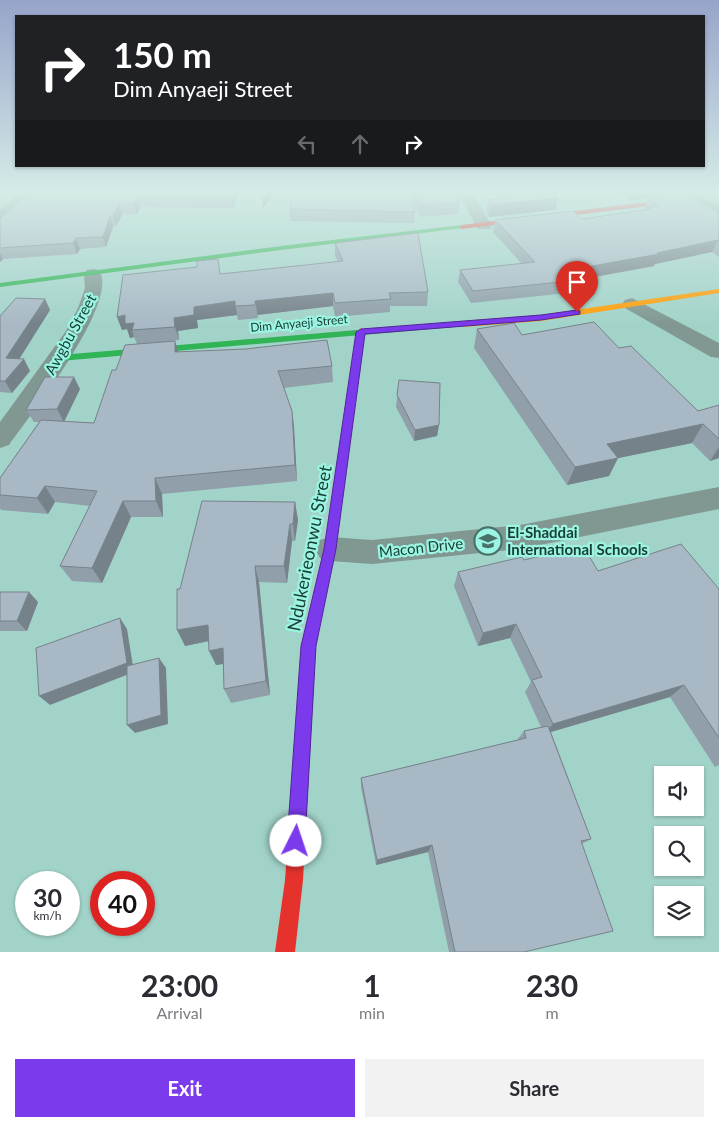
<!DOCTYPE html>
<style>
:root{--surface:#fff;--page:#f2f2f3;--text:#2b2b33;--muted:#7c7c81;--accent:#7c3aed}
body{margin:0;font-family:Lato,sans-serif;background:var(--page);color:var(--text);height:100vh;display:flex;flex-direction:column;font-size:19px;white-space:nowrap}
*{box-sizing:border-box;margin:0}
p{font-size:16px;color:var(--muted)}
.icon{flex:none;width:28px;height:28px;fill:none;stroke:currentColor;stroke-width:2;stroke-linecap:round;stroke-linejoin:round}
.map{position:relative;height:952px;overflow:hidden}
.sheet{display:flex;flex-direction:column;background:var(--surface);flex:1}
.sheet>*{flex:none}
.guide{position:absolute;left:15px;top:15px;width:690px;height:152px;border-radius:0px;box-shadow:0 1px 4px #0004;background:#202124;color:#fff;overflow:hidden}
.tools{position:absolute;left:654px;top:766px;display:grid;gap:10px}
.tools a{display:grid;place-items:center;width:50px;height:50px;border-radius:0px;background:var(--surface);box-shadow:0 1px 4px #0004;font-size:25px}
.speed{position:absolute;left:15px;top:871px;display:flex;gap:10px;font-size:25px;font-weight:700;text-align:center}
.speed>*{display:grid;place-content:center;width:65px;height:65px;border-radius:50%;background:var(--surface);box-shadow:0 1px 4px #0004;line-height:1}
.speed small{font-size:12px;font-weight:400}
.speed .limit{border:8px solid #d22;background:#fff;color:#111}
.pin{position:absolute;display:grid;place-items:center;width:42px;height:42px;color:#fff;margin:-51px -21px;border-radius:50% 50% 50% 0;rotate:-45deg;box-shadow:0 0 5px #0007}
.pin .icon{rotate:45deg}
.me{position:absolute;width:55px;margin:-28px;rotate:4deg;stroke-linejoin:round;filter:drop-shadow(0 0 4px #0008)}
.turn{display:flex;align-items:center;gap:18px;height:105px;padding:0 15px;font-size:22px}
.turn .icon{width:65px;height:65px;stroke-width:2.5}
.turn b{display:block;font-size:35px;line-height:42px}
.lanes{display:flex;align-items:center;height:48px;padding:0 15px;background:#0003;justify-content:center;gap:25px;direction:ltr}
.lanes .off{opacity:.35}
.eta{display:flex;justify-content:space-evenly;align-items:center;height:85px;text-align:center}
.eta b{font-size:30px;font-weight:700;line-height:35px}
.button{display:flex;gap:10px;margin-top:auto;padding:10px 15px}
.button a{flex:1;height:58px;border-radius:0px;background:var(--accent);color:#fff;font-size:20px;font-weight:700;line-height:58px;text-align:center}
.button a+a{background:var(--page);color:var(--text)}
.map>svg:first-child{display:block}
</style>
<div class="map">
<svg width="719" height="952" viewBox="0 0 719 952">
<rect width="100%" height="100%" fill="#a2d3c9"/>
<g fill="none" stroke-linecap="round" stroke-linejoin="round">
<g fill="#809792" fill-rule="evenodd">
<path d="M 18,190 L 32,190 C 29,202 12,221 0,224 L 0,210 L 16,195 Z"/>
<polygon points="456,190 471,190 492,226 490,229 478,229"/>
<polygon points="690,191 719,204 719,215 685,198 683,195"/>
<path d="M 93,269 L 99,270 C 121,301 29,417 9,445 L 0,448 L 0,422 L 66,331 L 78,308 L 85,288 L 84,274 L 87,270 Z"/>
<polygon points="632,298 719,343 719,358 711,357 625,308 622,304 625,300"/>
<polygon points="719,487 719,509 520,549 372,564 330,561 320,558 315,549 320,540 330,537 372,540 520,525"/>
</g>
<g fill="#30b455" fill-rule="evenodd">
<polygon points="462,225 464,226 464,228 289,249 0,287 0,283 289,245"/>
<polygon points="463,321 467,324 466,326 60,361 55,358 60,355"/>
</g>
<g fill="#ff9f0a" fill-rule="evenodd">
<polygon points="719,289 719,293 541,321 463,327 459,324 463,321 541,315"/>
<polygon points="361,328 365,331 336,549 316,643 314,648 309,650 304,648 302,643 324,549 357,331"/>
</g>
<g fill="#e5322d" fill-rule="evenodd">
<polygon points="691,190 702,190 657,205 462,229 459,227 462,225 656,201"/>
<polygon points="309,636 314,638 316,643 303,880 295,952 275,952 285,880 302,643 304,638"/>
</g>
</g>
<g fill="#909fa9">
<polygon points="32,190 169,190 167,193 171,196 240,190 233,208 140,207 137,214 123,214 116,226 113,227 106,247 80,249 77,254 3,259 0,262 0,219"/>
<polygon points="295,190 453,190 460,203 458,214 421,217 414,204 415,212 414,223 290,221 289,209"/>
<polygon points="494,190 577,190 554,194 555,210 489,217 486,212 488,200 502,198"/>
<polygon points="614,190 665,190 663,194 630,201"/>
<polygon points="648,199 719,213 719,257 712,252 655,264 654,266 590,278 586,291 471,303 458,282 460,270 522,264 493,232 495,220 582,219 644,210"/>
<polygon points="335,243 428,292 427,306 390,306 390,312 335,317 333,306 257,315 258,318 238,320 237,315 197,320 198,328 178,331 179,340 172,341 178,352 332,366 333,382 284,388 292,411 294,427 297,481 162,494 163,517 131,517 102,583 72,581 60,566 90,506 55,502 48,514 1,510 0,508 0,478 39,422 34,422 26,410 80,389 64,421 94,423 116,370 137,344 134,337 130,338 127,329 122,330 117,317 221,274 338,262 335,256"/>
<polygon points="45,299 50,310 19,359 30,371 12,393 0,392 0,316"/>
<polygon points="477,329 619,348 698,411 719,405 719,458 710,461 692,443 618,458 609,476 567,485 474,348"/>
<polygon points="399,380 439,425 437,436 414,441 396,407"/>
<polygon points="295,502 298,520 295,541 292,541 287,583 259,582 270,695 231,703 224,689 223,664 216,665 208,641 185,646 180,589"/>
<polygon points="524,560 719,589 719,765 715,767 670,697 551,732 591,839 582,844 524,952 449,952 428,852 376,865 361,787 361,778 517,740 524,731 541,727 525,692 531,682 510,638 478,646 454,586 458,572"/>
<polygon points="0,592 38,602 27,631 0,631"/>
</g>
<g fill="#76828a">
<polygon points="234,190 240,190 233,208 231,198"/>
<polygon points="268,190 276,190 263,209 262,199"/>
<polygon points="541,190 577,190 539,196"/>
<polygon points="633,190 665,190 663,194 630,201"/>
<polygon points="137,197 140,207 137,214 134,204"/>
<polygon points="558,198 555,210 489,217 491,205"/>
<polygon points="119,204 123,214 116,226 113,216"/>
<polygon points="110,216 113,227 106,247 103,237"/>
<polygon points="76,238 80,249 77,254 73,243"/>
<polygon points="718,240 712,252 655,264 654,266 582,279 581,268"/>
<polygon points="0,253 3,259 0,262"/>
<polygon points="333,293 333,306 257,315 258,318 255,301"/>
<polygon points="45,299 50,310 13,369 6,358"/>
<polygon points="235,301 237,315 197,320 198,328 178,331 179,340 175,327 174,318 194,307"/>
<polygon points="125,315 134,323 132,330 134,337 130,338 127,329 122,330 117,317"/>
<polygon points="175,341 180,357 175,352"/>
<polygon points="24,359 30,371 12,393 5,381"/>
<polygon points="74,377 80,389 64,422 57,409"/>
<polygon points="292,411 294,427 297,481 295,465"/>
<polygon points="703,424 692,443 599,462 607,444"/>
<polygon points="439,425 437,436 414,441 415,430"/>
<polygon points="719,447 719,458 710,461"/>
<polygon points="618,458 609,476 567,485 575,467"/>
<polygon points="155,478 162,494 163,517 156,501"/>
<polygon points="45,486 55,502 48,514 37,498"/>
<polygon points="123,501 131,517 102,583 92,568"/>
<polygon points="295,502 298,520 295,541 293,524"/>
<polygon points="290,524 292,541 287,583 284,566"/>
<polygon points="255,566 259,582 270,695 266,681"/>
<polygon points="29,592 38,602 27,631 17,621"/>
<polygon points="120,618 127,629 134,672 50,705 39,696"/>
<polygon points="516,624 510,638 478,646 483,633"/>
<polygon points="208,625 214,640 185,646 177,630"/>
<polygon points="223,648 229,663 216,665 209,651"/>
<polygon points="159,658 166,668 168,724 135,733 127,725"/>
<polygon points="684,685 670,697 544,734 553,724"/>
<polygon points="432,845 428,852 376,865 377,860"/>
</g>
<g fill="#a8b9c5" stroke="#76828a">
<polygon points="32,190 163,190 171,196 177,194 179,190 234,190 231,198 137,197 134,204 119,204 113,216 110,216 103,237 76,238 73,243 0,248 0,219"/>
<polygon points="260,190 268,190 262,199"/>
<polygon points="295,190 412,190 415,212 289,209"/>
<polygon points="413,190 453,190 460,203 422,205"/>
<polygon points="508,190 549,190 558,198 491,205 488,200 514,197"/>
<polygon points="681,191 719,213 719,241 718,240 657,253 659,254 581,268 590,279 473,291 460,270 535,262 495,220 573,211 582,219 651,209 648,207 659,206 648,199"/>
<polygon points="418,233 428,292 389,293 391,299 335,303 333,293 255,301 255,305 235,306 235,301 194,307 194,315 174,318 175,327 132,330 134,323 125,324 125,315 117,317 123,275 197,267 197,261 218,259 220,274 343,261 335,243"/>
<polygon points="16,298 45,299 6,358 24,359 5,381 0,381 0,316"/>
<polygon points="594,322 619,348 631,346 698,411 719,405 719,439 703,424 607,444 618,458 575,467 477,329 514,323 522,335"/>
<polygon points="327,340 332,366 278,371 292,411 295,465 155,478 156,501 123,501 92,568 60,566 97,491 45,486 37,498 0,495 0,478 41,420 94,423 112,370 116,370 125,345 175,341 175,352 245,349"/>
<polygon points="45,377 74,377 57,409 26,410"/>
<polygon points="399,380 440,383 439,425 415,430 397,395"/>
<polygon points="202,501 295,502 293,524 290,524 284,566 255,566 266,681 224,689 223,648 209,651 208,625 177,630 177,589 180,589"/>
<polygon points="681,544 719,589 719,738 684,685 553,724 532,680 542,677 516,624 483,633 458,572 522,557 524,560 583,546 598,571"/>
<polygon points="0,592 29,592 17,621 0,621"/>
<polygon points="120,618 127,663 39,696 36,648"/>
<polygon points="159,658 161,715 127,725 127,666"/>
<polygon points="548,726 591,839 581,841 613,931 524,952 455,952 432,845 377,860 361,778 526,738 524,731"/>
</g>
<linearGradient id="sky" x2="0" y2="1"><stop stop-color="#97a4ca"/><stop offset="0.59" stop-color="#d5ebe7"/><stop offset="1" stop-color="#d5ebe7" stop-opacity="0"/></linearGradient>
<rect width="719" height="324" fill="url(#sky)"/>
<polygon fill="#7c3aed" stroke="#51269a" points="577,310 580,311 580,314 541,320 365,334 336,549 316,646 305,841 303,847 296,850 290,847 287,841 301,646 324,549 356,332 361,329 541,315"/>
<defs>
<g id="school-ring" transform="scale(1.4375)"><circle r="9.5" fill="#9bf5e2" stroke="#487269" stroke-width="1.5"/><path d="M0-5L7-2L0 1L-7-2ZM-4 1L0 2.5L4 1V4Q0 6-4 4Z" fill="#487269"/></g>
</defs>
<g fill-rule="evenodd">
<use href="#school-ring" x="488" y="541"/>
</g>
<g text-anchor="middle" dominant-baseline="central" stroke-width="4.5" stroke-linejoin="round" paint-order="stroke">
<g font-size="12" fill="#183e36" stroke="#9bf5e2">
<text transform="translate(299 323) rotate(-5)">Dim Anyaeji Street</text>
</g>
<g font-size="15" fill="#183e36" stroke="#9bf5e2">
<text transform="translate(70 334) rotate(-61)">Awgbu Street</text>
<text transform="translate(421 547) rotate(-6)">Macon Drive</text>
</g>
<g font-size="15" font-weight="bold" fill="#183e36" stroke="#9bf5e2" text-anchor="start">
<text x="507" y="532">El-Shaddai<tspan x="507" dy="17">International Schools</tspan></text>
</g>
<g font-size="18" fill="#183e36" stroke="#9bf5e2">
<text transform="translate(309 548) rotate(-79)">Ndukerieonwu Street</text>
</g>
</g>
</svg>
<div class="tools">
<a><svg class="icon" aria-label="sound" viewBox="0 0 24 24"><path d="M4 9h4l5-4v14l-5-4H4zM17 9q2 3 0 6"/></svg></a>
<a><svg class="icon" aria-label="search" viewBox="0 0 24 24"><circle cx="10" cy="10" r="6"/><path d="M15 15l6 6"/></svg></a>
<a><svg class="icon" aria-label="layers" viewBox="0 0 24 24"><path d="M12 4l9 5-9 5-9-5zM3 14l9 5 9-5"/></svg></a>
</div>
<div class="speed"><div>30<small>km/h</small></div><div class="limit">40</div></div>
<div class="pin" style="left:577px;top:312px;background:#d93025"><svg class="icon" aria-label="arrive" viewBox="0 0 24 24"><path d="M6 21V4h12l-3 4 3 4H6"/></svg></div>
<svg class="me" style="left:296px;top:841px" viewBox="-20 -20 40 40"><circle r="19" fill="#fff"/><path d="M0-13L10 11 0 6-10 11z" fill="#7c3aed"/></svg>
<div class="guide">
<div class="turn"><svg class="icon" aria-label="right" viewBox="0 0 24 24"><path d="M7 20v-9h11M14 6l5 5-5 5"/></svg><div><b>150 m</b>Dim Anyaeji Street</div></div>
<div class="lanes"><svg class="icon off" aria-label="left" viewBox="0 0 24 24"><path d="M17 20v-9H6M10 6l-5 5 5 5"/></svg><svg class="icon off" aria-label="ahead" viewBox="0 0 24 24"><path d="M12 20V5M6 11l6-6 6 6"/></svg><svg class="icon" aria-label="right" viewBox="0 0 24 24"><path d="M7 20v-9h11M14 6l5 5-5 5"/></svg></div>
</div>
</div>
<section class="sheet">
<div class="eta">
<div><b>23:00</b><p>Arrival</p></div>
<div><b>1</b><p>min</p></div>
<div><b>230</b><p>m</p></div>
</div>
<div class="button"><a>Exit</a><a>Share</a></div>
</section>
